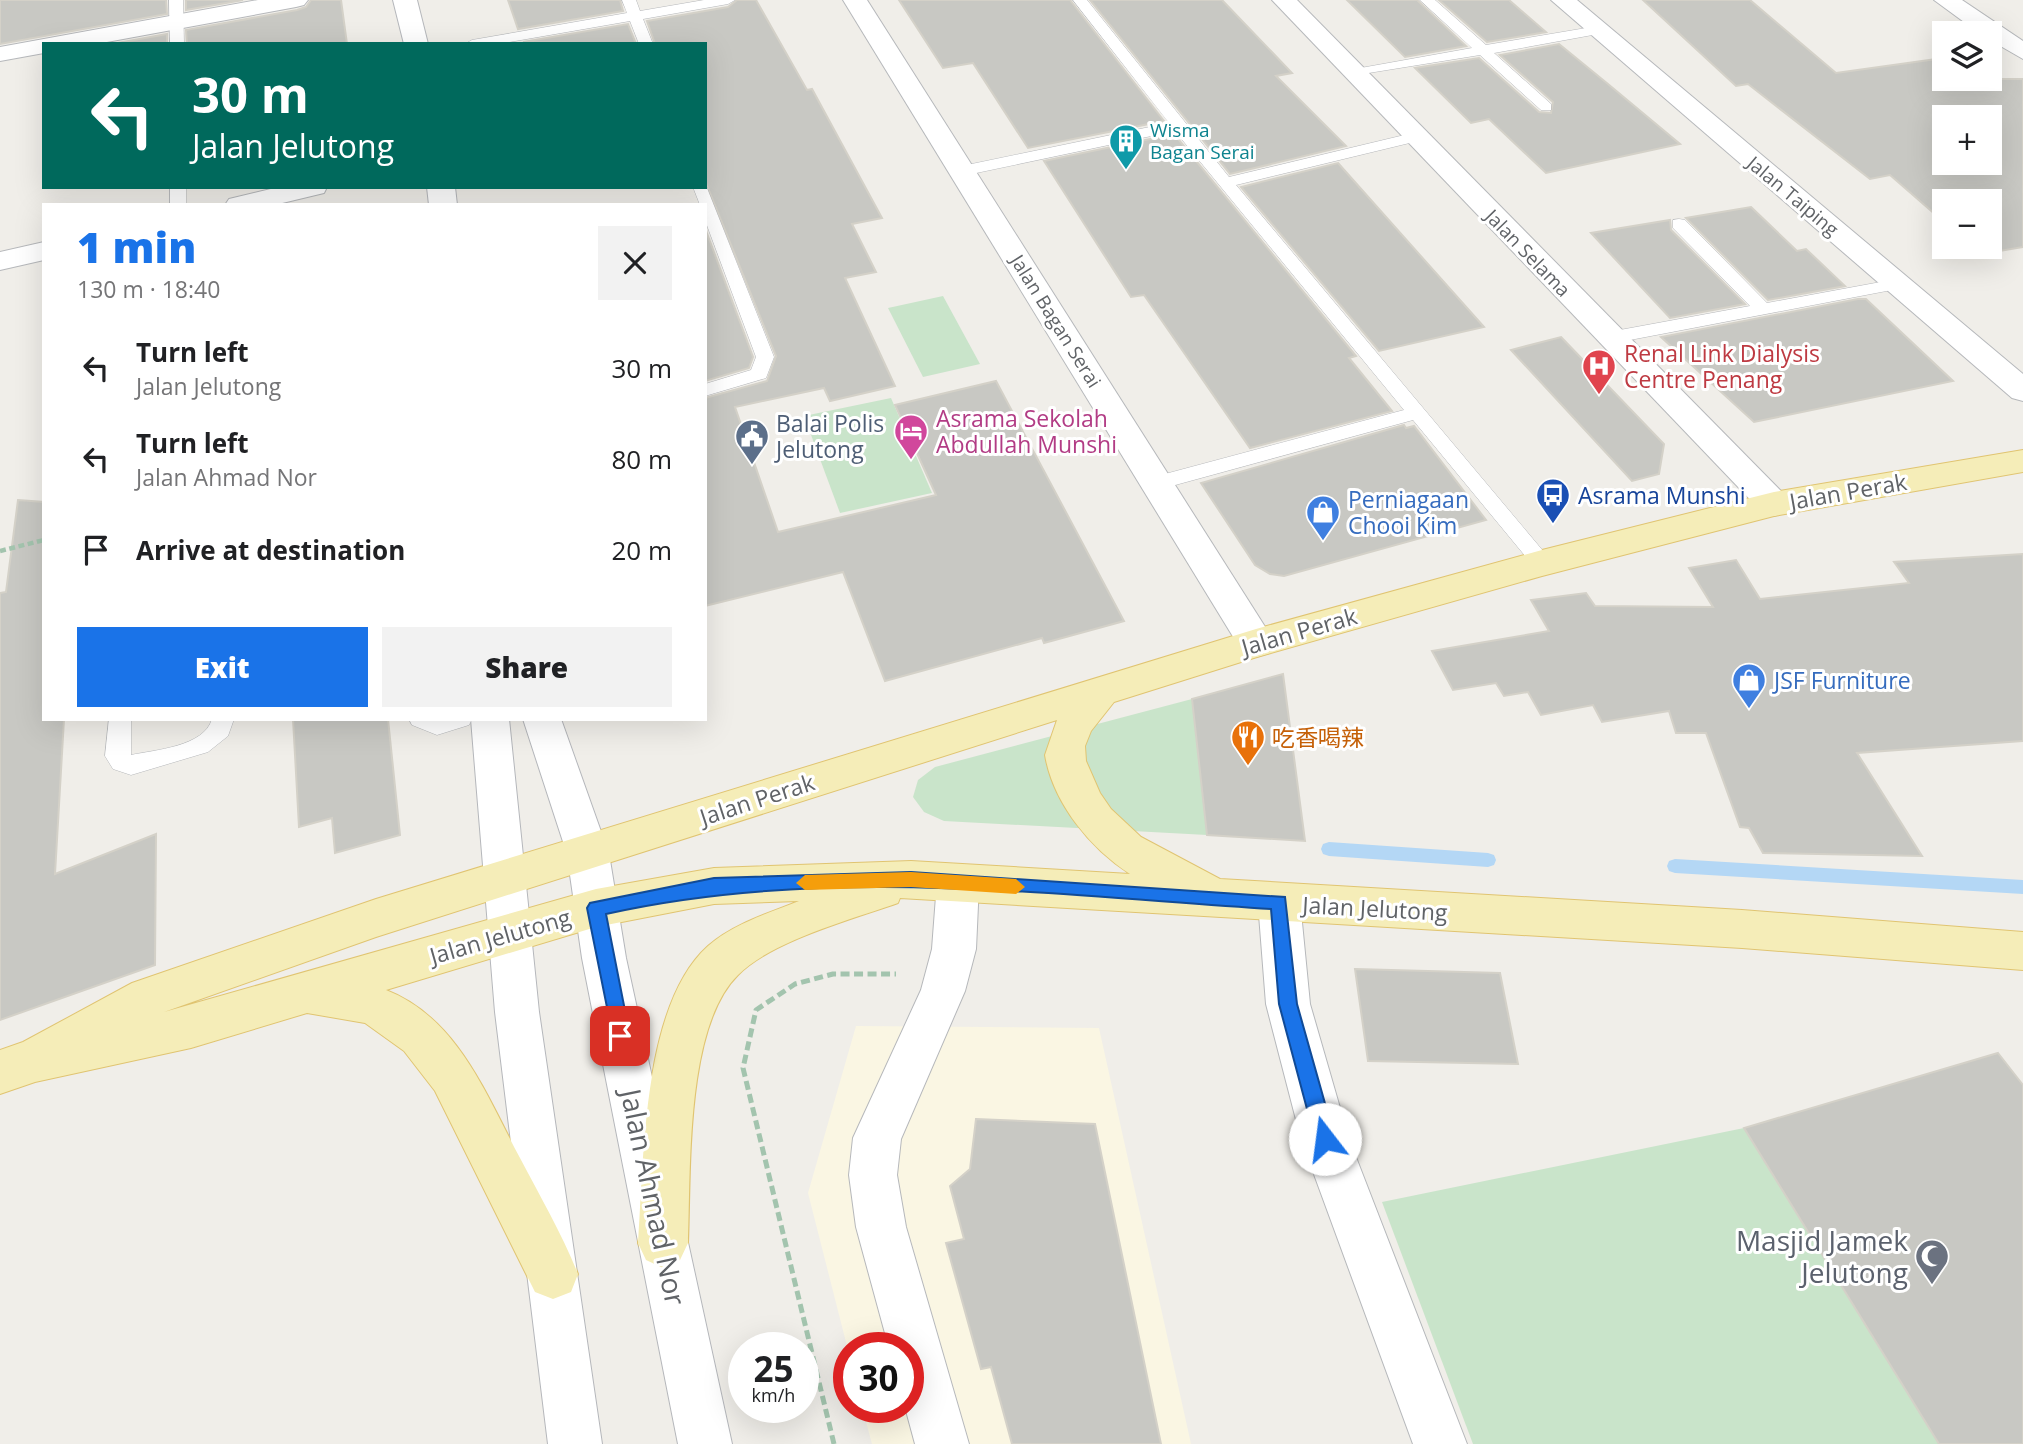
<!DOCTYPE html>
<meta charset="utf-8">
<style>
:root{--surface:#fff;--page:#f2f2f2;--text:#202124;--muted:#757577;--accent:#1a73e8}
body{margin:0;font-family:"Open Sans","Noto Sans SC",sans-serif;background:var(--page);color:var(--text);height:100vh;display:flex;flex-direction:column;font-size:26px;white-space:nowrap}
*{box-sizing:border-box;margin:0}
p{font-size:23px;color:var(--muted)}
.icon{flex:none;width:38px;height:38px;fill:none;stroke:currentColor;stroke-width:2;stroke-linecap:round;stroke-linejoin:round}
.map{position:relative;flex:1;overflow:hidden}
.panel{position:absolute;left:42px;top:203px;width:665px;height:518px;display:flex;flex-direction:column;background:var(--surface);border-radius:0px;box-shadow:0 7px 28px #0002}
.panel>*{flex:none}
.banner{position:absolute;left:42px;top:42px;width:665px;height:147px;border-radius:0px;box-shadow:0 7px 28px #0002;background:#00695c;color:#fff;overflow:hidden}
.tools{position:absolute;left:1932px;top:21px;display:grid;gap:14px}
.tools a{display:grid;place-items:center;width:70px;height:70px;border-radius:0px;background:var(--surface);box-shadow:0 7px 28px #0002;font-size:35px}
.speed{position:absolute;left:728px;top:1332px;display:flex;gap:14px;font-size:35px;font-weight:700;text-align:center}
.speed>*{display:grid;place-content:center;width:91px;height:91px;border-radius:50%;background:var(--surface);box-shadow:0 7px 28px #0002;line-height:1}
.speed small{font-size:18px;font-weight:400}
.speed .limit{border:10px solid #d22;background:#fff;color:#111}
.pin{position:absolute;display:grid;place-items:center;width:60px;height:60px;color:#fff;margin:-30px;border-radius:14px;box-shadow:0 4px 10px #0006}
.me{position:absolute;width:77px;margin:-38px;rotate:345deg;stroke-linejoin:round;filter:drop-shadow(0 0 5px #0008)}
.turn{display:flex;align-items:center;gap:24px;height:147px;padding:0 35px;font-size:32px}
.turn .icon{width:91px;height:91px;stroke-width:2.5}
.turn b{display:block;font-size:49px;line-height:60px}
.round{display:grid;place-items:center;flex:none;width:74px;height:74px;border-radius:0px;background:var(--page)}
.headline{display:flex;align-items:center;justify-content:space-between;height:119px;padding:0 35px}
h1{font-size:42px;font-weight:800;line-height:52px;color:var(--accent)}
.primary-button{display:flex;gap:14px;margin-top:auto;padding:14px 35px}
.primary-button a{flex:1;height:80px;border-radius:0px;background:var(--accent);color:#fff;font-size:28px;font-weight:800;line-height:80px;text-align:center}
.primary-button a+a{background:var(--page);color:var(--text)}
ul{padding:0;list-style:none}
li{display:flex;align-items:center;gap:21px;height:91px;padding:0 35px}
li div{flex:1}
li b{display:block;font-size:26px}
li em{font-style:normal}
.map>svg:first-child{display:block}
</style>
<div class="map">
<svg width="2023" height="1444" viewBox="0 0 2023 1444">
<rect width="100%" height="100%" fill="#f0eee9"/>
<polygon fill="#faf6e3" points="856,1026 1099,1028 1191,1444 872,1444 862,1407 908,1407 908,1348 849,1348 849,1354 808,1193"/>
<g fill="#c9e4ca">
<polygon points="943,296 980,364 923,377 888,308"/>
<polygon points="891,398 932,493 840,513 804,416"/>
<polygon points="1192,699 1207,835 944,821 924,812 913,797 918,780 935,767"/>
<polygon points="1744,1128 1939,1444 1473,1444 1382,1202"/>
</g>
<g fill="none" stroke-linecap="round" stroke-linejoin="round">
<g fill="#b4d7f5" fill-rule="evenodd">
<polygon points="1329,842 1488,853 1494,855 1496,860 1494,865 1488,867 1329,856 1323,854 1321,849 1323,844"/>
<polygon points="1675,859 2023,880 2023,894 1675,873 1669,871 1667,866 1669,861"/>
</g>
</g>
<g fill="#c8c8c3" stroke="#d4d1c8" stroke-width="2" fill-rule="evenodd">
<polygon points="0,0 166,0 167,14 0,44"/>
<polygon points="186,0 243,0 186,10"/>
<polygon points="311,0 341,0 347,44 187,44 186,30 297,10 306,7"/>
<polygon points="508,0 620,0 623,11 518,29"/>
<polygon points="737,0 756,0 807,90 812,89 882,218 852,224 876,272 845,278 895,386 830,401 824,388 735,407 778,532 936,495 895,405 996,381 1124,621 1044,643 1042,638 885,681 843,572 705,606 705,398 767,381 776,356 705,181 705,44 655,44 647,21 728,7"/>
<polygon points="899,0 1070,0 1164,121 1028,148 973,63 943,68"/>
<polygon points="1090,0 1222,0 1292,73 1276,76 1346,146 1230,174"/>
<polygon points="1347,0 1417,0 1466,46 1405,57"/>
<polygon points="1439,0 1509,0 1546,32 1487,42"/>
<path d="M 1643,0 L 1750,0 L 1836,73 L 1944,58 L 1944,79 L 2023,79 L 2023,247 L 1982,254 L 1973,247 L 1990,247 L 1990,201 L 1944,201 L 1944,222 L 1890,175 L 1870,179 L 1748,84 L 1736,86 ZM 1944,117 L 1990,117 L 1990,163 L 1944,163 Z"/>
<polygon points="628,24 636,44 523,42"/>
<polygon points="167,34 167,44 112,44"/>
<polygon points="1559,44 1608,84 1680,144 1546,173 1489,119 1471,123 1415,68 1479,58 1539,112 1551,113 1553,102 1500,55"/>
<polygon points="1174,134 1356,356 1349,358 1392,411 1250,448 1144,295 1131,297 1044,161"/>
<polygon points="1338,163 1484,327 1379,351 1241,187"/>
<polygon points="1751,207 1797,251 1806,249 1845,286 1768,300 1686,218"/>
<polygon points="1670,220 1671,230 1745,304 1670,318 1591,233"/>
<polygon points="705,228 753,357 749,368 705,381"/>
<polygon points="1858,299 1866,299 1953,381 1754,422 1661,337"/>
<polygon points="1561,337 1664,444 1659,474 1632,481 1511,350"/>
<polygon points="1404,425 1406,428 1414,426 1486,520 1284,576 1270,574 1255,565 1201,483"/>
<polygon points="18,500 44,502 44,719 64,719 55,874 156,834 155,965 0,1020 0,593 6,592"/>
<polygon points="2023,554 2023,741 1857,753 1922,856 1763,853 1749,828 1740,827 1706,733 1676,733 1669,711 1602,722 1593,705 1541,715 1528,692 1504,696 1496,683 1453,690 1432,651 1549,631 1531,600 1586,593 1595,606 1713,607 1689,568 1736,560 1760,599 1909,583 1894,562"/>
<polygon points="1283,674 1305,841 1207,835 1192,699"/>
<polygon points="293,719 388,719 400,835 335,853 332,818 299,827"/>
<polygon points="1355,969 1500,973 1518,1064 1368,1061"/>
<polygon points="1998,1053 2023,1085 2023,1444 1939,1444 1744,1128"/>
<polygon points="976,1119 1095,1124 1161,1444 1012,1444 991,1367 981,1369 946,1243 964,1239 950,1186 970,1169"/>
</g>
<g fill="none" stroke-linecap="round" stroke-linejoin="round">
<g stroke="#b6b8bb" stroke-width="1">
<g id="lane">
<polygon points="169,0 183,0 184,44 170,44"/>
<polygon points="622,0 636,0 640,11 704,0 735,0 728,4 643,19 653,44 639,44 630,21 498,44 465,44 472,40 627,13"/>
<polygon points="1073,0 1087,0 1229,177 1417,132 1422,134 1422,140 1236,185 1549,558 1552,563 1549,568 1535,568 1413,420 1157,490 1150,488 1147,483 1150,478 1404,410 1175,131 962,176 956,174 954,171 962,166 1169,123"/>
<polygon points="1420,0 1435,0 1486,45 1598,26 1605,30 1598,34 1494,53 1551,104 1551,110 1541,110 1480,55 1350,76 1350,70 1355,69 1472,48"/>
<polygon points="705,183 774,357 766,378 705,396 705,384 751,370 756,357 705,220 705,205 700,205 693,187 705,187"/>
<rect x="170" y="187" width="16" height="18"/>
<polygon points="1679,219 1685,220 1767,303 1897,279 1906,284 1897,289 1609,344 1603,342 1600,338 1609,332 1750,306 1673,228 1673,220"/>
<path d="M 109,719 L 131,719 L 131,755 C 154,750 204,747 212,719 L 234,719 L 228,736 L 208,752 L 131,775 L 113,769 L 105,756 Z"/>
<polygon points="409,719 472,719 469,725 437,735 412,725"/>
</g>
</g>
<g stroke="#b6b8bb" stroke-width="2">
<g id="street">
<polygon points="258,0 308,0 304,5 296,7 96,44 44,44 44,53 0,61 0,47"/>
<polygon points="843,0 867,0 1269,633 1274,643 1269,653 1256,657 1243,653"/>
<polygon points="1272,0 1297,0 1786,496 1791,504 1786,512 1774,516 1762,512"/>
<polygon points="1551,0 1577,0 2023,374 2023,401 2012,398"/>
<polygon points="1934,0 1962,0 2023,41 2023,59 1990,40 1990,33 1979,33"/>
<polygon points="279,187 327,187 324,193 274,205 225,205 229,199"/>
<polygon points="44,242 44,260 0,270 0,252"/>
<polygon points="958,865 973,870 979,883 976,949 965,991 901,1139 897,1175 906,1227 969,1444 915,1444 905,1407 908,1407 908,1348 889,1348 856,1227 849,1175 853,1138 921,990 932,949 937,883 943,870"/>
<polygon points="1279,883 1294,889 1300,902 1310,1004 1349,1139 1467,1444 1413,1444 1301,1139 1266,1004 1258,902 1264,889"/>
</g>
</g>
<g stroke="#b5b7bb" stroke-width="2">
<g id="secondary">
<polygon points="393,0 417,0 428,44 404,44"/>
<polygon points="427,187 455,187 457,205 429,205"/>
<polygon points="471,719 509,719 539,1012 602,1444 548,1444 495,1012"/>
<polygon points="523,719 561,719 609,854 626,958 732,1444 678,1444 582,958 567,854"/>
</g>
</g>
<g stroke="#e0c471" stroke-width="2">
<path id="primary" d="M 2023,450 L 2023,472 L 1774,516 L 1542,576 L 1257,657 L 1114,702 L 1091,731 L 1085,746 L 1086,761 L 1100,793 L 1111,809 L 1141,837 L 1220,879 L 1742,910 L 2023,932 L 2023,970 L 1742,948 L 900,898 L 898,903 C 853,919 771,941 738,975 C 685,1027 691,1171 688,1243 L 680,1260 L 663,1268 L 646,1260 L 638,1243 C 644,1160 642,1005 708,946 C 733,924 769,913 799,901 L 714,904 L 596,927 L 386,990 C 458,1018 486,1095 520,1158 C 540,1196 562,1234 578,1274 L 571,1292 L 553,1299 L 535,1292 L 435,1091 L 404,1051 L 365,1023 L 307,1013 L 191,1048 L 35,1082 L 0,1094 L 0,1050 L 23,1042 L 132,983 L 376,899 L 1256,629 L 1542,550 L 1774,492 ZM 1057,720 L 1045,755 C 1053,803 1090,848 1130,874 L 911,861 L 714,868 L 596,889 L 164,1012 L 376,937 Z"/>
</g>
<polyline stroke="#a3c4ae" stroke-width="4.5" stroke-dasharray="6 3.5" stroke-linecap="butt" points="0,551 44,540"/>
<polyline stroke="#a3c4ae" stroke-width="5" stroke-dasharray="9 4.5" stroke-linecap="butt" points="834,1444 743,1068 756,1010 795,984 833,974 896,974"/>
<use href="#lane" fill="#fff" fill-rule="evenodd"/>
<use href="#street" fill="#fff" fill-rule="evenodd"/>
<use href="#secondary" fill="#fff" fill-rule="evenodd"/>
<use href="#primary" fill="#f5edb8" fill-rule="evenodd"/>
</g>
<path fill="#1a73e8" stroke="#114b97" stroke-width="2" d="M 911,872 L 1285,897 L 1297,1004 L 1335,1139 L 1332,1146 L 1325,1149 L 1318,1146 L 1315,1139 L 1279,1004 L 1271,909 C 1051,895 823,865 606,914 L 630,1036 L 627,1042 L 620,1045 L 614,1042 L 587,908 L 590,903 L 714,878 Z"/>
<polygon fill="#f59e0b" points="911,872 1016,879 1025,887 1016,894 911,887 805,890 796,883 805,875"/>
<defs>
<g id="building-pin" transform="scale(1.75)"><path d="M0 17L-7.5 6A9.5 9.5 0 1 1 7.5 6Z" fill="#0f9aa8" stroke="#fff"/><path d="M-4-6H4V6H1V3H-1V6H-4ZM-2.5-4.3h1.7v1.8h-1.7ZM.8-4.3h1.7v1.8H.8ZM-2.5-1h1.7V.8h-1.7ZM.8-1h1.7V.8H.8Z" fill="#fff"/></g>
<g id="hospital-pin" transform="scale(1.75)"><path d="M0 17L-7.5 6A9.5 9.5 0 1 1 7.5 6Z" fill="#e0444e" stroke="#fff"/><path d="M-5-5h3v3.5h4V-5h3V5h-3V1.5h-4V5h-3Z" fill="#fff"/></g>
<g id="hotel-pin" transform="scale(1.75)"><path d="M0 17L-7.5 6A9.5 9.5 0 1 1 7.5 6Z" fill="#d1479c" stroke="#fff"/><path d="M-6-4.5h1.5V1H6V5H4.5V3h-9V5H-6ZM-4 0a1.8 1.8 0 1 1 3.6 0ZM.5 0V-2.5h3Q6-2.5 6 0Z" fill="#fff"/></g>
<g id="civic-pin" transform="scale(1.75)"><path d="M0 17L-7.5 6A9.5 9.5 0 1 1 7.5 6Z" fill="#5c6f8a" stroke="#fff"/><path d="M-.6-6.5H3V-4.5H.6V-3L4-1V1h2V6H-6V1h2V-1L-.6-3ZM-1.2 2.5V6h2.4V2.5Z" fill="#fff"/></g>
<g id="bus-pin" transform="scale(1.75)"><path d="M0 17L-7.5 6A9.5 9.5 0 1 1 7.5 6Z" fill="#1a4fb4" stroke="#fff"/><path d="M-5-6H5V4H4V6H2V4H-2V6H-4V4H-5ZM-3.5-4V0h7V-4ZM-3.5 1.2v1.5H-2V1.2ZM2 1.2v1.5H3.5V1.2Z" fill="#fff"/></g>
<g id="shop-pin" transform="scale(1.75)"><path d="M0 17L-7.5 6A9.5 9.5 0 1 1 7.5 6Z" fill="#3f7fe0" stroke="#fff"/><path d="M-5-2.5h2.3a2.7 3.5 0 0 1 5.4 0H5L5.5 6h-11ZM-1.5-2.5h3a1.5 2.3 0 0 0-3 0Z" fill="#fff"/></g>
<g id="restaurant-pin" transform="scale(1.75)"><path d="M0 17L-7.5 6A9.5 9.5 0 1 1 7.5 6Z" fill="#e8710a" stroke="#fff"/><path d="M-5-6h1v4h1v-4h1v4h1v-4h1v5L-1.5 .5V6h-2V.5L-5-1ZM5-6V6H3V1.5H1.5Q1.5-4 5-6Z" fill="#fff"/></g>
<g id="mosque-pin" transform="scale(1.75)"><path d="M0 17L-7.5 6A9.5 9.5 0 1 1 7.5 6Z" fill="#6b7280" stroke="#fff"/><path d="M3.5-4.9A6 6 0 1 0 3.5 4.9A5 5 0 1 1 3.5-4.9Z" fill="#fff"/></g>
</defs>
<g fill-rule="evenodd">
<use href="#building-pin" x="1126" y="141"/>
<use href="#hospital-pin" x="1599" y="366"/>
<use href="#hotel-pin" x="911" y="431"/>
<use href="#civic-pin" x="752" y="436"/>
<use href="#bus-pin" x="1553" y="495"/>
<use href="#shop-pin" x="1323" y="512"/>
<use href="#shop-pin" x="1749" y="680"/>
<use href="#restaurant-pin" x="1248" y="737"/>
<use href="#mosque-pin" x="1932" y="1256"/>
</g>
<g text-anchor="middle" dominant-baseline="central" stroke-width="6" stroke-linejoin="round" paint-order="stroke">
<g font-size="19" fill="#0d838f" stroke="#fff" text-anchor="start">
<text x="1150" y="130">Wisma<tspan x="1150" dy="22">Bagan Serai</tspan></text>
</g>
<g font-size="19" fill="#606367" stroke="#fff">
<text transform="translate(1793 196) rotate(40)">Jalan Taiping</text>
<text transform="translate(1528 253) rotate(46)">Jalan Selama</text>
<text transform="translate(1056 321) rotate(58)">Jalan Bagan Serai</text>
</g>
<g font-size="23" fill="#be3a42" stroke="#fff" text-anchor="start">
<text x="1624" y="353">Renal Link Dialysis<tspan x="1624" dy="26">Centre Penang</tspan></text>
</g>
<g font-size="23" fill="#b23c85" stroke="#fff" text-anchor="start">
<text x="936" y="418">Asrama Sekolah<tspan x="936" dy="26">Abdullah Munshi</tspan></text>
</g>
<g font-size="23" fill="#4e5e75" stroke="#fff" text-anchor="start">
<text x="776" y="423">Balai Polis<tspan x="776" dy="26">Jelutong</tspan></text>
</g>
<g font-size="23" fill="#606367" stroke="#fff">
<text transform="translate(1848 491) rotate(-10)">Jalan Perak</text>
<text transform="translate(1299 631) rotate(-16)">Jalan Perak</text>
<text transform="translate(757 799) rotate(-18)">Jalan Perak</text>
<text transform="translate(1375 908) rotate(3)">Jalan Jelutong</text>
<text transform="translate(500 936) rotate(-16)">Jalan Jelutong</text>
</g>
<g font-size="23" fill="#164399" stroke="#fff" text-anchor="start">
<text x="1578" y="495">Asrama Munshi</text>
</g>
<g font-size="23" fill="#366cbe" stroke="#fff" text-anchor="start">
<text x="1348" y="499">Perniagaan<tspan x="1348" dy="26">Chooi Kim</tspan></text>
<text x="1774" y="680">JSF Furniture</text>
</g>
<g font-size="23" fill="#c56008" stroke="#fff" text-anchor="start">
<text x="1272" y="737">吃香喝辣</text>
</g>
<g font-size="28" fill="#606367" stroke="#fff">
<text transform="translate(654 1197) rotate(78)">Jalan Ahmad Nor</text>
</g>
<g font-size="28" fill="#5b616d" stroke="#fff" text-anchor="end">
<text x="1908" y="1240">Masjid Jamek<tspan x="1908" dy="32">Jelutong</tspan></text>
</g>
</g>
</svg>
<div class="tools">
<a><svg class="icon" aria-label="layers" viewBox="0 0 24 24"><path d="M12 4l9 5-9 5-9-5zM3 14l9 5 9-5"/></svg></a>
<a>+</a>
<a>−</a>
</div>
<div class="speed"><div>25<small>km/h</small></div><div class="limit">30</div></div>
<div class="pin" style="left:620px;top:1036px;background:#d93025"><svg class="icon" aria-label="arrive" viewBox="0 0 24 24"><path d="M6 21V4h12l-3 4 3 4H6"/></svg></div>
<svg class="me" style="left:1325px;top:1139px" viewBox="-20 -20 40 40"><circle r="19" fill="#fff"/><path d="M0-13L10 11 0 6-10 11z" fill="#1a73e8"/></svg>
<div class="banner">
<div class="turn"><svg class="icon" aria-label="left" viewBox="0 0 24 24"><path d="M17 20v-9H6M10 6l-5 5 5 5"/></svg><div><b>30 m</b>Jalan Jelutong</div></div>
</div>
<section class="panel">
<div class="headline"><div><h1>1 min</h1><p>130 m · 18:40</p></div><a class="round"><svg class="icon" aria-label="close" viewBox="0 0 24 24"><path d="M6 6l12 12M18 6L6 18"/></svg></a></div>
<ul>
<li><svg class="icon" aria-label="left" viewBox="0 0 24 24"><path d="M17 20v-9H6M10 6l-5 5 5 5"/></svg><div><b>Turn left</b><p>Jalan Jelutong</p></div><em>30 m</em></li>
<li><svg class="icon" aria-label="left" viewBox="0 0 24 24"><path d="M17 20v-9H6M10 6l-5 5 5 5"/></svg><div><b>Turn left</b><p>Jalan Ahmad Nor</p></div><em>80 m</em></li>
<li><svg class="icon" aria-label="arrive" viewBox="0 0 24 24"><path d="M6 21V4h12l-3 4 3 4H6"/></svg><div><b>Arrive at destination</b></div><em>20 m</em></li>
</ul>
<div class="primary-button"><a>Exit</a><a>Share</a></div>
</section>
</div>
